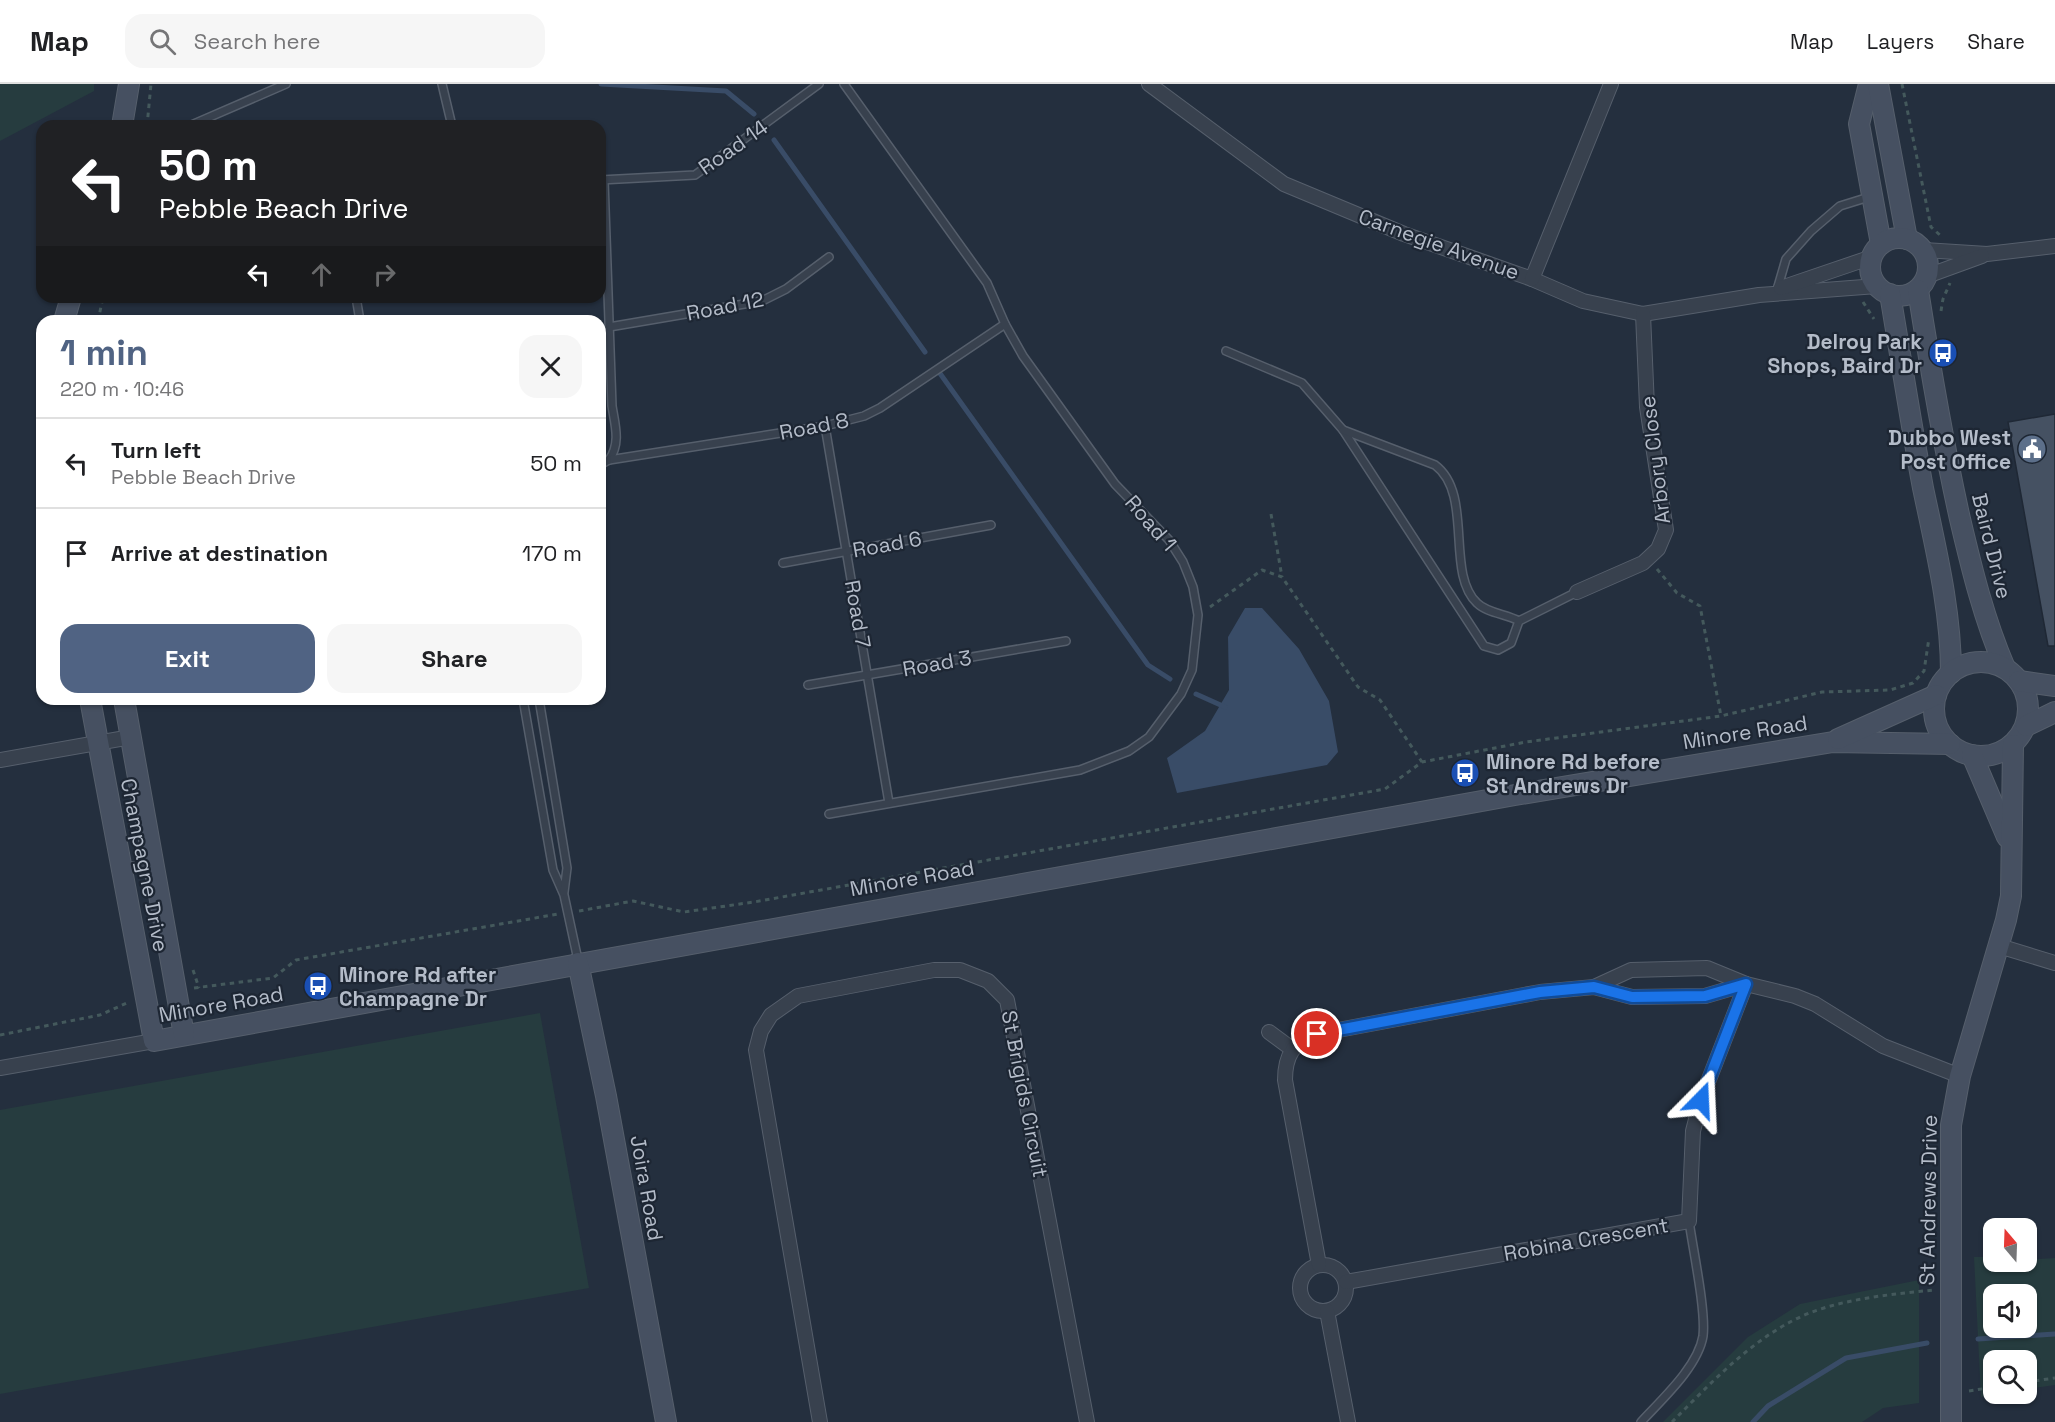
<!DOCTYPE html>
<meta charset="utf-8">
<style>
:root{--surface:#fff;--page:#f6f6f6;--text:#202124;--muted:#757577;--line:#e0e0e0;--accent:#506383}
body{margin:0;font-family:"Space Grotesk",sans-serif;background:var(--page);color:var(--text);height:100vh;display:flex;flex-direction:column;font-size:22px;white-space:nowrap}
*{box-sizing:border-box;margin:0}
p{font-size:20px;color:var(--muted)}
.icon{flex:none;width:33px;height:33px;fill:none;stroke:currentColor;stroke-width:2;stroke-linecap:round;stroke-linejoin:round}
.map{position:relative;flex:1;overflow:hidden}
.details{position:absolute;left:36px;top:231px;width:570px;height:390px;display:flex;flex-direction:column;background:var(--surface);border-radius:18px;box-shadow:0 2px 4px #0004}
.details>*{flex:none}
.guide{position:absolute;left:36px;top:36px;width:570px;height:183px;border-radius:18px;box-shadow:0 2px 4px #0004;background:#202124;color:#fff;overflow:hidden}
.needle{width:39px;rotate:341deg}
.buttons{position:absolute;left:1983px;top:1134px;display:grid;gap:12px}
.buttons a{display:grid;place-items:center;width:54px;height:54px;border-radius:12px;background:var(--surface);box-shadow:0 2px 4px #0004;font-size:30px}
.pin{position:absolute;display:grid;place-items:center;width:51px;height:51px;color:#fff;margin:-26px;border:3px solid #fff;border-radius:50%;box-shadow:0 2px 6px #0007}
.me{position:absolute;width:66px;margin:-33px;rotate:21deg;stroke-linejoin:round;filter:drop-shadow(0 0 4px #0008)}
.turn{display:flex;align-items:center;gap:21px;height:126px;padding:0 24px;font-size:27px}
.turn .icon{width:78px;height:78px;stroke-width:2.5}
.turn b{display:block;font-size:42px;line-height:51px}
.lanes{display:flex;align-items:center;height:57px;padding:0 24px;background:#0003;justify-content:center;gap:30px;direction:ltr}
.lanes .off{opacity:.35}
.round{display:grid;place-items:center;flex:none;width:63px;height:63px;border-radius:18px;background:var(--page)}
.overview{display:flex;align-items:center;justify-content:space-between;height:102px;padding:0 24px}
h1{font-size:36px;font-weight:700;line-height:45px;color:var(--accent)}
.action{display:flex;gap:12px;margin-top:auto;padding:12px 24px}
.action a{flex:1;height:69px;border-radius:18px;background:var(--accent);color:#fff;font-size:24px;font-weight:700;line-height:69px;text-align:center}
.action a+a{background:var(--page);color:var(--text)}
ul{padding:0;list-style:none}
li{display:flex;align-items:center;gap:18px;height:90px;padding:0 24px;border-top:2px solid var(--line)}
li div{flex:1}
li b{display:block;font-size:22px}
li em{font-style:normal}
header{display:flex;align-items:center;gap:36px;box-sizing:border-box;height:84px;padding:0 30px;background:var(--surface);border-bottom:2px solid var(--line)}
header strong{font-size:28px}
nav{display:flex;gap:33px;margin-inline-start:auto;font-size:21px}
.search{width:420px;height:54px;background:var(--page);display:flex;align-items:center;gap:15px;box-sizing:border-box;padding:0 21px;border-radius:18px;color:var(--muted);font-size:22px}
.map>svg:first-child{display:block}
</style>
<header>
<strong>Map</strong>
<div class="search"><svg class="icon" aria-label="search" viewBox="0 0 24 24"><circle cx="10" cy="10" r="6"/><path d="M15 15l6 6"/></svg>Search here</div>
<nav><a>Map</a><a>Layers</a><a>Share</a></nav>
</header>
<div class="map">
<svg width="2055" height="1338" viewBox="0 0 2055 1338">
<rect width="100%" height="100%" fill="#242f3e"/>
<g fill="#263c3f" fill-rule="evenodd">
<polygon points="0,0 94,0 94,7 0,57"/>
<polygon points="540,929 589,1204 0,1310 0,1026"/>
<path d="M 1974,1173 L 1993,1173 L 1994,1178 L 2055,1174 L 2055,1301 L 2027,1305 L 2026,1276 L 1994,1276 L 1994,1310 L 2002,1310 L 1981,1313 ZM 1994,1210 L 2026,1210 L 2026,1244 L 1994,1244 Z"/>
<polygon points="1919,1196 1919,1319 1883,1324 1862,1338 1663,1338 1748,1253 1800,1220"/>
</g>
<polygon fill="#394c67" points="1245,524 1262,524 1299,565 1329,617 1338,668 1327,681 1177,709 1167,674 1205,647 1229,606 1228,553"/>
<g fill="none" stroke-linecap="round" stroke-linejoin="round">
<g stroke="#394c67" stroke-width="5">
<polyline points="601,0 726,7 754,30"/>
<polyline points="774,56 925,268"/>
<polyline points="939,288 1148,581 1170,595"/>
<polyline points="1196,610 1225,623"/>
<polyline points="1978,1255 2055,1250"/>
<polyline points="1753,1338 1768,1322 1846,1274 1927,1259"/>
</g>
</g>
<polygon fill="#455162" stroke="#1f2835" stroke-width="1.5" points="2055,330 2055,562 2048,562 2008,338"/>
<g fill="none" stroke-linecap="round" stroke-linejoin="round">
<g stroke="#565f6c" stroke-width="10">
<g id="lane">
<polyline points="442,0 452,42"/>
<polyline points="189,42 286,0"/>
<polyline points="600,96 695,91 819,0"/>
<path d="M 604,96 L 612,322 C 615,341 621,359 609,376"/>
<polyline points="1777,206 1786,175 1811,147 1840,122 1869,113"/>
<polyline points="356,213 360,237"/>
<polyline points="609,243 762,217 786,205 829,173"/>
<polyline points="1226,267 1302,299 1343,346 1484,562 1498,566 1511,559 1519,537 1577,508"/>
<polyline points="825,342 889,719"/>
<path d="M 1343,346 L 1435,381 C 1474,410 1445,489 1477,519 C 1487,529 1506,530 1519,537"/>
<polyline points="600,381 609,376 825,342 864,332 880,324 1005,240"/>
<polyline points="783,479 991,441"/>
<polyline points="808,601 1066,557"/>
<polyline points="523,615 553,786 564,811 578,876"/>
<polyline points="539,615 567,784 564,808"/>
<polyline points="829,730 1080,686 1129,667 1149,653 1181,610 1192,586 1198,531 1193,503 1183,478 1169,456 1115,400 1023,272 1005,240 987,199 844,0"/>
<polyline points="123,784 151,779"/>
<path d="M 1641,1338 C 1661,1316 1698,1283 1703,1252 C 1706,1226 1693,1166 1689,1137"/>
</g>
</g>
<g stroke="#565f6c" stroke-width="16">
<g id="street">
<polyline points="1149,0 1284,100 1404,150 1532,195 1583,217 1643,230 1759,211 1877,202"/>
<polyline points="1924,166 1987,170 2055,162"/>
<polyline points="1927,192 1982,172"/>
<polyline points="1532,195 1611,0"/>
<polyline points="1781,204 1872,173"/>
<polyline points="1577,508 1643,479 1658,465 1666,446 1647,323 1643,230"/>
<polyline points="0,676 131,653"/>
<polyline points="1999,862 2055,879"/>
<polyline points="1594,903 1631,886 1707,884 1746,900 1795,912 1815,920 1883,962 1960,992"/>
<polyline points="1269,948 1292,965"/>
<polyline points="0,984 154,957"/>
<circle cx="1323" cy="1204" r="23"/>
<path d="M 1319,1181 L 1285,996 C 1285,972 1293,958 1317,950 L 1540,908 L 1594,903 L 1632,913 L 1705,912 L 1746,900"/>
<polyline points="1346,1198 1689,1137 1693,1047 1701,1016 1746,900"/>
<polyline points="1327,1227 1348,1338"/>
<polyline points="820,1338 756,966 761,947 771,931 798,912 934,886 960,886 988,897 1007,916 1087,1338"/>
</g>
</g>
<g stroke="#565f6c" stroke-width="22">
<g id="secondary">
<polyline points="1869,0 1859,40 1881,160"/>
<polyline points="1878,0 1907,155"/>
<polyline points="122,42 129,0"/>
<circle cx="1899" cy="183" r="29"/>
<path d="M 1918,206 C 1930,282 1943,359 1960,435 C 1972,486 1984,535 2005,584"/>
<path d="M 1890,210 C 1901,275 1911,340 1923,404 C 1936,466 1951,526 1951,589"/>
<polyline points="64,237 71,213"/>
<circle cx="1981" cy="625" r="47"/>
<polyline points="2019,597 2055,602"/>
<polyline points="90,615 154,957 1515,711 1833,658 1950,660"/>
<polyline points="124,615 184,951"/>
<polyline points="2026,642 2055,628"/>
<polyline points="1838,655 1936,611"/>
<polyline points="1972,671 2007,753"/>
<polyline points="578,879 606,1012 666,1338"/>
<polyline points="1951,1338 1951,1041 1960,992 2006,836 2011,812 2013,661"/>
</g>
</g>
<g stroke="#44595c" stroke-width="3" stroke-dasharray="4.5 4.5" stroke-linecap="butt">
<polyline points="1902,0 1931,143 1941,152"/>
<polyline points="147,42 151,0"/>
<polyline points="1863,218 1874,235"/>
<polyline points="1941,227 1943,215 1950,199"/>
<polyline points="98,237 103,213"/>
<polyline points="1271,430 1282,493"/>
<polyline points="1657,485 1677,509 1700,522 1721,632"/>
<polyline points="1210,523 1262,486 1282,493 1358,603 1380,616 1422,678"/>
<polyline points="579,827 633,817 684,828 754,818 1385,705 1422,678 1526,658 1721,632 1822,608 1890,606 1913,599 1924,587 1929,554"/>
<polyline points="193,886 199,904"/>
<polyline points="194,904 273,894 296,876 558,830"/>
<polyline points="0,951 100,931 129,918"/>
<polyline points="2026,1298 2055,1294"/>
<polyline points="1969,1307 1994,1303"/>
<path d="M 1672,1338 C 1712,1298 1757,1249 1812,1228 C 1850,1214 1894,1210 1934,1206"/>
</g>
<use href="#lane" stroke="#38414e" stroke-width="7"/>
<use href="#street" stroke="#38414e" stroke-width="14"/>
<use href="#secondary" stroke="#465061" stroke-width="20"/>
</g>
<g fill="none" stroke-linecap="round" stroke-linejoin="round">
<g stroke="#114b97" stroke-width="15">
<polyline id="route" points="1317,950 1540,908 1594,903 1632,913 1705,912 1746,900 1701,1016"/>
</g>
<use href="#route" stroke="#1a73e8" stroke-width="10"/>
</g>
<defs>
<g id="bus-disc" transform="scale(1.5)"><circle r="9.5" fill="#1a4fb4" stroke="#1d2633"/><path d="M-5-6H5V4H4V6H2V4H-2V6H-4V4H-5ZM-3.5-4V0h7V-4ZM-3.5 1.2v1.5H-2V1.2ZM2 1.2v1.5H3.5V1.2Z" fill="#fff"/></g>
<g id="civic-disc" transform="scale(1.5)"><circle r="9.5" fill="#5c6f8a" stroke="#1d2633"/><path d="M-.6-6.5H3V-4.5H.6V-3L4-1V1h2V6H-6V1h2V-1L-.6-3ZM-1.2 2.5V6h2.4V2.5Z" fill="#fff"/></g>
</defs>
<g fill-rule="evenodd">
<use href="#bus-disc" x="1943" y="269"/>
<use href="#civic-disc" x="2032" y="365"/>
<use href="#bus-disc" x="1465" y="689"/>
<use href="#bus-disc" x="318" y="902"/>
</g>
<g text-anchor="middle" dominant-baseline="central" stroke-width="4.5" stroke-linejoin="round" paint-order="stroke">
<g font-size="21" fill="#b4bcc9" stroke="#1d2633">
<text transform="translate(733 63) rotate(-35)">Road 14</text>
<text transform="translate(1439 160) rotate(20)">Carnegie Avenue</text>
<text transform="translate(725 222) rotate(-11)">Road 12</text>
<text transform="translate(814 342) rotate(-11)">Road 8</text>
<text transform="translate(1655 376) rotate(-97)">Arbory Close</text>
<text transform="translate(1151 439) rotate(49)">Road 1</text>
<text transform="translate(887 460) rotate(-10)">Road 6</text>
<text transform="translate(1992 462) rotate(76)">Baird Drive</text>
<text transform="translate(858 530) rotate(80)">Road 7</text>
<text transform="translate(937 579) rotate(-10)">Road 3</text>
<text transform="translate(1745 648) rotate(-9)">Minore Road</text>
<text transform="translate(145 781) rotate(79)">Champagne Drive</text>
<text transform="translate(912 794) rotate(-10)">Minore Road</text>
<text transform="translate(221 920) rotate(-10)">Minore Road</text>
<text transform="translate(1025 1010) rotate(79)">St Brigids Circuit</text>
<text transform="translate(647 1104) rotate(80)">Joira Road</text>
<text transform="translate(1928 1116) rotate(-89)">St Andrews Drive</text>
<text transform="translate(1586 1155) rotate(-10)">Robina Crescent</text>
</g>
<g font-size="21" font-weight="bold" fill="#b4bcc9" stroke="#1d2633" text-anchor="end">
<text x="1922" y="257">Delroy Park<tspan x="1922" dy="24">Shops, Baird Dr</tspan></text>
<text x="2011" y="353">Dubbo West<tspan x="2011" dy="24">Post Office</tspan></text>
<text x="1486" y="677" text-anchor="start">Minore Rd before<tspan x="1486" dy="24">St Andrews Dr</tspan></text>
<text x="339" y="890" text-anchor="start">Minore Rd after<tspan x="339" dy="24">Champagne Dr</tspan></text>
</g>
</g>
</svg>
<div class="buttons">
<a><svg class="needle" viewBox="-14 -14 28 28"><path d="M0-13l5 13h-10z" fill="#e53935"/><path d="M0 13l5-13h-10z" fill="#757577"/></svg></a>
<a><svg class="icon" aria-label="sound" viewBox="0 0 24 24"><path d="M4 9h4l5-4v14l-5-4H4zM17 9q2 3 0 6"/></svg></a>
<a><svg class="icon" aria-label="search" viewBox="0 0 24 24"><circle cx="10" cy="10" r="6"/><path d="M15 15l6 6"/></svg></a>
</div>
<div class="pin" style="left:1317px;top:950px;background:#d93025"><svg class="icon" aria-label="arrive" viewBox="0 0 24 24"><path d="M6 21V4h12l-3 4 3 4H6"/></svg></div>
<svg class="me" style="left:1701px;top:1016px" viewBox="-20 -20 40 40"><path d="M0-17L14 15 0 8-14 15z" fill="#1a73e8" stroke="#fff" stroke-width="4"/></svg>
<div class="guide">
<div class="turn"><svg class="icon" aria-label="left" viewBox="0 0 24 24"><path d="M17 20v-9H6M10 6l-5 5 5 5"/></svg><div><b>50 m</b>Pebble Beach Drive</div></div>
<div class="lanes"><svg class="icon" aria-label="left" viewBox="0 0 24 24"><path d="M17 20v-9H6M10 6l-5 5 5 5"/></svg><svg class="icon off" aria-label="ahead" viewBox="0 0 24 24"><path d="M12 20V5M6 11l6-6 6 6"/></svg><svg class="icon off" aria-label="right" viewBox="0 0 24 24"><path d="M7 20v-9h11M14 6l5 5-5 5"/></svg></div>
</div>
<section class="details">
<div class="overview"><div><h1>1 min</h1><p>220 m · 10:46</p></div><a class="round"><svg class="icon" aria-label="close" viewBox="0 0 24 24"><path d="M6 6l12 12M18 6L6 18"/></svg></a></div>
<ul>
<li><svg class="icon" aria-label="left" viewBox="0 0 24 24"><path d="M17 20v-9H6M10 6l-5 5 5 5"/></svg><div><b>Turn left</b><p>Pebble Beach Drive</p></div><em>50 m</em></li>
<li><svg class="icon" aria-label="arrive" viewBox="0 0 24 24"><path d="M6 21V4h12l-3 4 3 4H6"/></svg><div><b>Arrive at destination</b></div><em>170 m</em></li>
</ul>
<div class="action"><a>Exit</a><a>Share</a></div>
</section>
</div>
